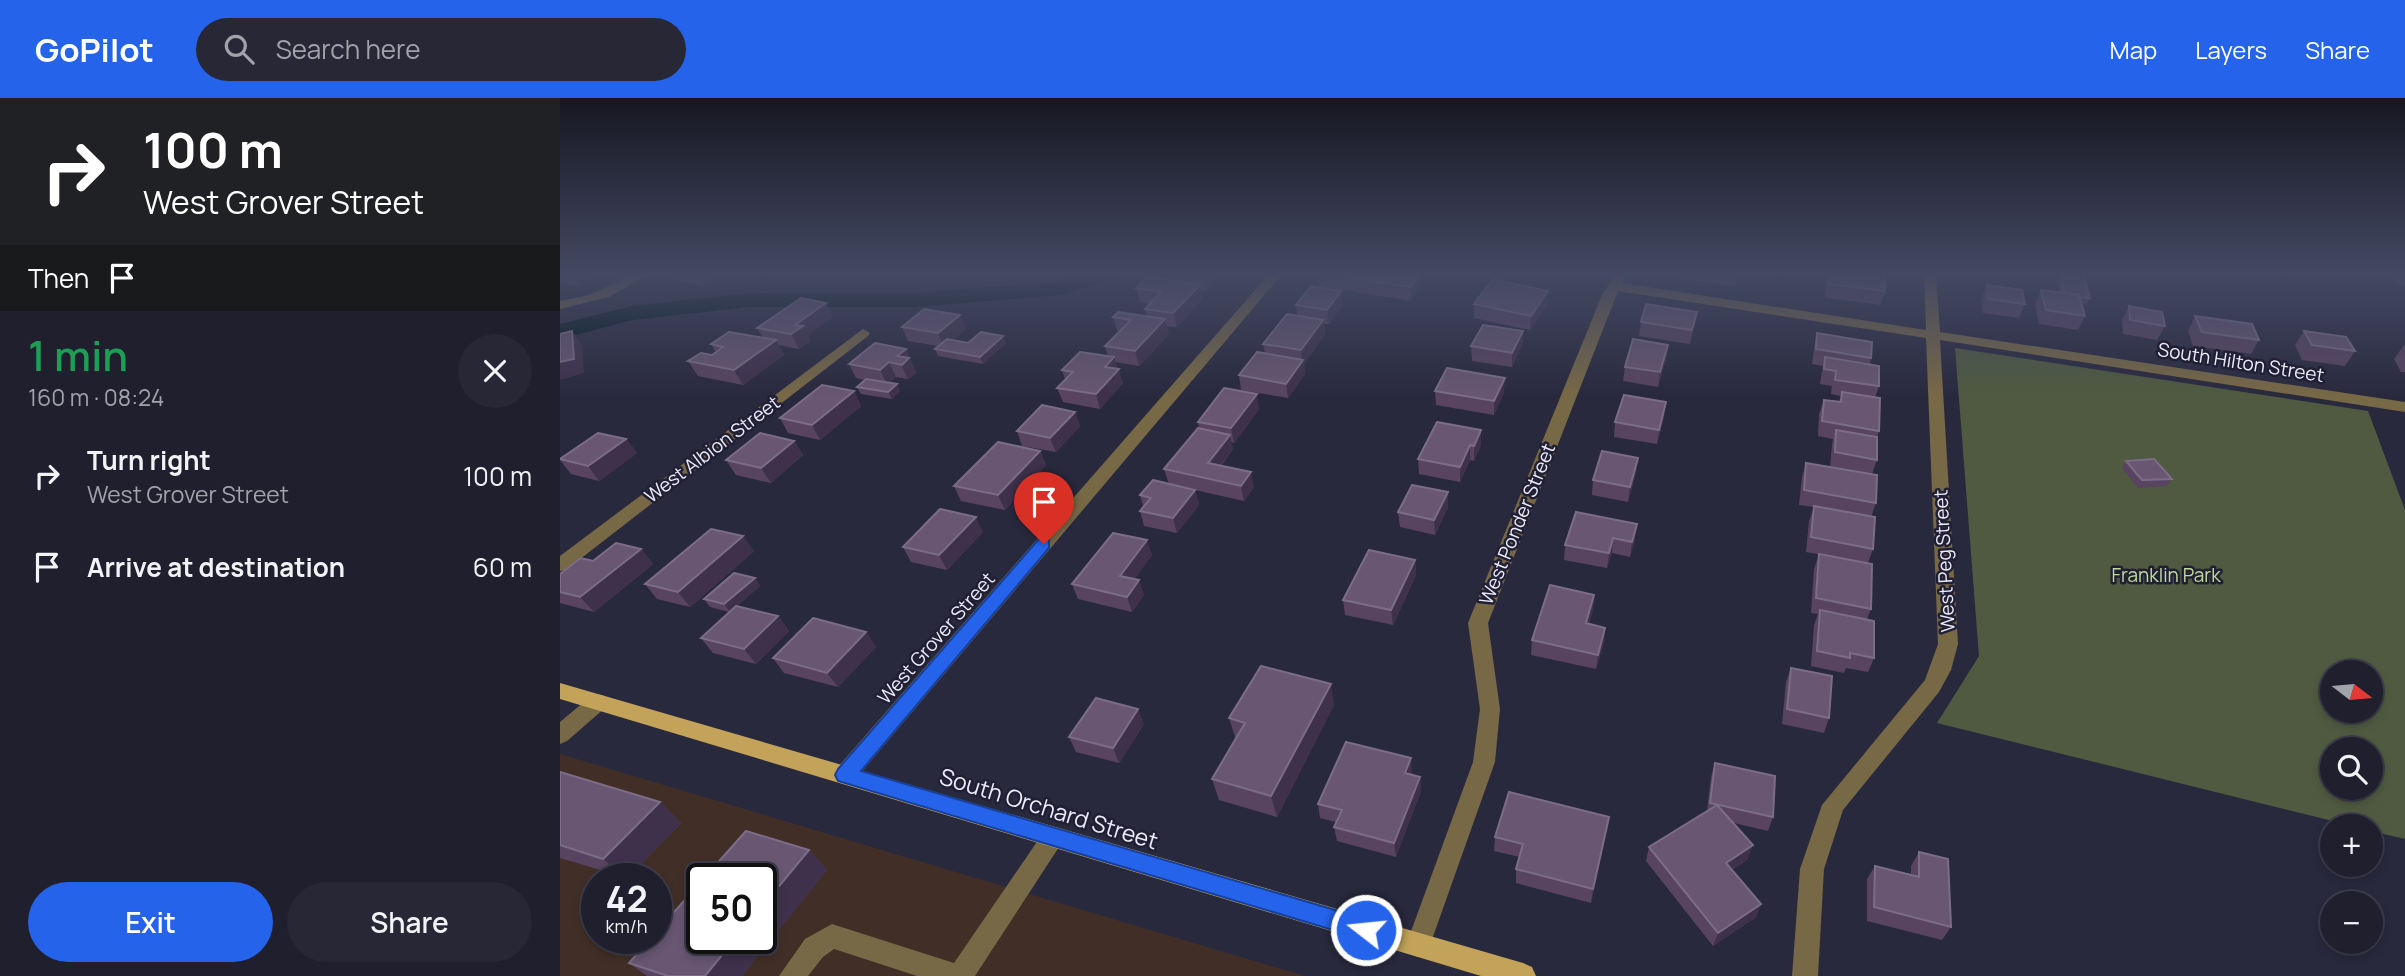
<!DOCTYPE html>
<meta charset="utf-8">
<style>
:root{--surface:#1f1f2e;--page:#272736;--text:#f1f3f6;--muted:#a1a2aa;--line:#3c3d4a;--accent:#2563eb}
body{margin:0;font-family:Manrope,sans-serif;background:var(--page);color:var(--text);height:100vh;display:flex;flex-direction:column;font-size:26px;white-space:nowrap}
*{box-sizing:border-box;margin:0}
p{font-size:23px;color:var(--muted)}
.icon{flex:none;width:38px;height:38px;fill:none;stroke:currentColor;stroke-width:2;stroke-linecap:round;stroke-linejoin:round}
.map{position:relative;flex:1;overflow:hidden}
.panel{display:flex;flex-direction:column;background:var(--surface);width:560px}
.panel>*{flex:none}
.hud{background:#202124;color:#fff;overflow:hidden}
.needle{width:46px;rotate:106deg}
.buttons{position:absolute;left:1760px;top:562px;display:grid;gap:14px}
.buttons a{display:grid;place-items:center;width:63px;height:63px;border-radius:50%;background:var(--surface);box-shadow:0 4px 10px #0003,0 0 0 2px var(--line);font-size:35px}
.speed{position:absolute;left:21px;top:765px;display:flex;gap:14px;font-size:35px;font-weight:700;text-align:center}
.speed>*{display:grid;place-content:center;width:91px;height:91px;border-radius:50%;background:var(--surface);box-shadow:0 4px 10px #0003,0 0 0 2px var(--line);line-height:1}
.speed small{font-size:18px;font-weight:400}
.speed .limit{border:4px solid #111;border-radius:10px;background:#fff;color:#111}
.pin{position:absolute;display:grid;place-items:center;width:60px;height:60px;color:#fff;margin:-72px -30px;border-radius:50% 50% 50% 0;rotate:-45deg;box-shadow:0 0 7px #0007}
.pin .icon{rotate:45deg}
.me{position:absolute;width:77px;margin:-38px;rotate:286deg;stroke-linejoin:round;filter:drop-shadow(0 0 5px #0008)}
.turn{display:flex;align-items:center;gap:24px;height:147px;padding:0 28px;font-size:32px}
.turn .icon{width:91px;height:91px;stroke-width:2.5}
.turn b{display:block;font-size:49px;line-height:60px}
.then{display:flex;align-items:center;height:66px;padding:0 28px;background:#0003;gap:14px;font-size:26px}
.round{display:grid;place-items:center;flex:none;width:74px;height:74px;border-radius:37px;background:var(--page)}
.head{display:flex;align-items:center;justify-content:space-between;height:119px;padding:0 28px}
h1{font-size:42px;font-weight:600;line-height:52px;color:#1e9e55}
.primary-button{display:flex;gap:14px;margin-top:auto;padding:14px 28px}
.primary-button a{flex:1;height:80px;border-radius:42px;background:var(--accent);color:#fff;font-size:28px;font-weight:600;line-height:80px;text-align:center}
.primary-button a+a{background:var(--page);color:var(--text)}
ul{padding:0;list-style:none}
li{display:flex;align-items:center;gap:21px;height:91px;padding:0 28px}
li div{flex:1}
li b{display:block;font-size:26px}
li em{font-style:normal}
header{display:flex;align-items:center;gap:42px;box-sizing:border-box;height:98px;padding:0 35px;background:var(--accent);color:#fff}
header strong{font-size:33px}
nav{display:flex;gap:38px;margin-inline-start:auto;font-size:24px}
.search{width:490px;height:63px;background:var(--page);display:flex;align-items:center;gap:18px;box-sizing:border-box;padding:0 24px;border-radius:38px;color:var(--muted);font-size:26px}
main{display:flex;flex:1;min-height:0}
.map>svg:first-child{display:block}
</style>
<header>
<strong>GoPilot</strong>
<div class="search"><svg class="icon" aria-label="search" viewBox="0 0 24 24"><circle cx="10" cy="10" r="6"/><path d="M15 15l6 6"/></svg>Search here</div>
<nav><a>Map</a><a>Layers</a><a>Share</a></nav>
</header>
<main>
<section class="panel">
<div class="hud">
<div class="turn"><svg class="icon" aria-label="right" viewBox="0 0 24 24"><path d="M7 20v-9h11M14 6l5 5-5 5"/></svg><div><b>100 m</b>West Grover Street</div></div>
<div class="then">Then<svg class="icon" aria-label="arrive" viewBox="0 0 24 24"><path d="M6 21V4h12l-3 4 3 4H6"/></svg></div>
</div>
<div class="head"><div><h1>1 min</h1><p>160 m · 08:24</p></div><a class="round"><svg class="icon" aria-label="close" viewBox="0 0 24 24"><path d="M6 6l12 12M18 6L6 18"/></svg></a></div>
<ul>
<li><svg class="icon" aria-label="right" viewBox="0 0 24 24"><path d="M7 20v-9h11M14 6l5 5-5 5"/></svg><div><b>Turn right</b><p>West Grover Street</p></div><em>100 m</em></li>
<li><svg class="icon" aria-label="arrive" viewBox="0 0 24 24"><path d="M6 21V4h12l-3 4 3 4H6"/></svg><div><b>Arrive at destination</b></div><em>60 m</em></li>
</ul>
<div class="primary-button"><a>Exit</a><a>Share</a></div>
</section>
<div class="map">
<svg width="1845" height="878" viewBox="0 0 1845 878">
<rect width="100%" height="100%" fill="#29293e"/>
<path fill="#412e27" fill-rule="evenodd" d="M 0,656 L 745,878 L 0,878 ZM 37,780 L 96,780 L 96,840 L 37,840 ZM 142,780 L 201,780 L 201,840 L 142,840 Z"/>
<path fill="#4f5a40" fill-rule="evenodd" d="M 1395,250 L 1808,313 L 1845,412 L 1845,741 L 1811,733 L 1811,728 L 1793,728 L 1377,625 L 1419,558 ZM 1773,574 L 1811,574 L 1811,612 L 1773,612 ZM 1773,651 L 1811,651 L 1811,690 L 1773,690 Z"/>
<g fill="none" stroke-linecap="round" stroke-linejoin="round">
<polygon fill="#00171c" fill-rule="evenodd" points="527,175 562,175 558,180 502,197 355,209 188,209 73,222 0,241 0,226 72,208 188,195 355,195 500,183"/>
<g fill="#776846" fill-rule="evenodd">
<polygon points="76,175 91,175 49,199 0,211 0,203 29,197"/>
<polygon points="710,175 723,175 293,684 285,686 277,684 274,677 277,670"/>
<polygon points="1056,175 1068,175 1062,185 1366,232 1364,175 1376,175 1380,234 1845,304 1845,314 1380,242 1398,546 1391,572 1379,594 1283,712 1264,771 1258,878 1232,878 1240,771 1262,707 1365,582 1378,546 1366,240 1058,193 928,525 940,611 935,664 870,847 867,856 858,859 849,856 846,847 913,664 920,611 908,525 1042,197"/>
<polygon points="303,231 310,235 308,238 6,472 0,473 0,458"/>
<polygon points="38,596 45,598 48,604 45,610 7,643 0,646 0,624 31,598"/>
<polygon points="493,729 501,732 504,739 501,746 415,878 357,878 274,851 263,859 248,878 219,878 245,841 272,826 394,865 485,732"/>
</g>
<polygon fill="#c3a359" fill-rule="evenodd" points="0,585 963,865 972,869 976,878 921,878 0,601"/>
</g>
<g fill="#584461">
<polygon points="0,175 45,175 21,188 0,184"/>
<polygon points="109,175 166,175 145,188 114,182"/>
<polygon points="606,175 660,175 660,177 646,193 641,192 643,200 617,229 607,228 609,236 579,268 555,264 563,285 540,311 503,304 497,290 505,281 502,272 548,258 545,248 559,233 557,233 553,219 587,218 585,211 590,206 580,204 576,190 608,181"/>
<polygon points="757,175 843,175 859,191 851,203 759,188"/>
<polygon points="1116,175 1178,175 1175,188 1115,180"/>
<polygon points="1268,175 1321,175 1325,193 1321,207 1265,200 1266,184"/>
<polygon points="1498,175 1523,175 1530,200 1526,207 1522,206 1525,218 1518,232 1479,226 1475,206 1481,192 1500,194 1496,178"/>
<polygon points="1828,175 1845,175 1845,187 1836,186"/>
<polygon points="1427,187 1465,206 1459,220 1423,215 1421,201"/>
<polygon points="266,205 273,219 248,237 250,243 239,251 218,247 224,257 183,287 138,278 128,263 152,257 156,254 151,246 203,240 197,230"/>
<polygon points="914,206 987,207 970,232 914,220"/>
<polygon points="736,207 783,207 769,226 764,226 765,236 744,266 745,276 728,300 681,292 679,277 705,255 703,246 737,217"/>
<polygon points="1569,208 1605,228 1597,242 1563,236 1562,222"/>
<polygon points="400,217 406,231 393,242 408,245 446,245 423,266 378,258 375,251 378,248 348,243 342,229"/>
<polygon points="1635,218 1699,242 1691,256 1633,248 1628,233"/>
<polygon points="1081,224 1134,228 1130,246 1079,238"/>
<polygon points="963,233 962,247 952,269 912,263 911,248"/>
<polygon points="1744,233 1795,253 1785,268 1742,262 1735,247"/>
<polygon points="1257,235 1311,260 1310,266 1319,288 1315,300 1319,333 1317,339 1317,362 1312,376 1316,405 1311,419 1313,451 1308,465 1311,511 1307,521 1314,560 1308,574 1286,570 1284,575 1251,568 1254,527 1258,516 1251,515 1254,471 1259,456 1262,457 1246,454 1249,423 1254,409 1239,407 1242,379 1246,365 1270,369 1272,347 1273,341 1258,338 1259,316 1264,302 1279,304 1281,298 1271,296 1272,288 1260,286 1263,268 1252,266 1254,250"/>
<polygon points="1108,247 1106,261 1098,289 1063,283 1065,269"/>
<polygon points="1844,247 1845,247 1845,274 1841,274 1834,261"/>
<polygon points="346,251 356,275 348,281 336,279 329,285 337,286 340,293 332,301 301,296 297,289 305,282 296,280 289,266"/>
<polygon points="294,293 301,308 260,342 228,335 220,320"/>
<polygon points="875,293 944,294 934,317 876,307"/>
<polygon points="699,311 674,345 671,344 673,351 661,368 694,389 684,403 635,392 639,407 617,435 584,428 580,413 583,408 580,397 609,386 604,371 639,330 638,324"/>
<polygon points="515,314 520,328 496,354 462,348 457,333"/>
<polygon points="1104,319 1097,346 1054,339 1055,324"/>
<polygon points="921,332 921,347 914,363 910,362 900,384 859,376 858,361"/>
<polygon points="66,341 77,355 39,383 11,376 0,362 0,361"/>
<polygon points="234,343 243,357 211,385 176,377 166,362"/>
<polygon points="480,353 486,367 445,412 401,403 394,388"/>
<polygon points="1078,360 1076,375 1068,404 1032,397 1033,382"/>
<polygon points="1566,363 1612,381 1607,388 1578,390 1562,370"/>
<polygon points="888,394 888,409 875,437 840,429 838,414"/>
<polygon points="1016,414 1075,441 1070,459 1052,455 1047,470 1004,462 1005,447"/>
<polygon points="423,434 387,472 351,464 343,449"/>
<polygon points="81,451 93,466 34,514 0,505 0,476 33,463"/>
<polygon points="194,453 130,509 97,501 85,486"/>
<polygon points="592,457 574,481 584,497 572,514 518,501 512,486"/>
<polygon points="855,462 856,477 833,527 785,517 783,502"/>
<polygon points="195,480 200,488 177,508 218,518 229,533 196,566 153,555 141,540 169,514 150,509 144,501"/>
<polygon points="1034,497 1033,512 1029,526 1045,530 1044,545 1036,571 971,557 972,542"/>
<polygon points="306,534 316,549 278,589 224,575 213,560"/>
<polygon points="1231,570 1269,620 1264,635 1222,626 1226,584"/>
<polygon points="774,607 717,719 659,702 652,681 676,642 669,620"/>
<polygon points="584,626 559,665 516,654 509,639"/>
<polygon points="851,660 851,677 860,679 861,693 836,759 777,743 774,729 776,724 760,720 758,706"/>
<polygon points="1155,665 1213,719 1208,733 1174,725 1188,761 1172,772 1201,806 1196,819 1153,848 1086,763 1089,749 1147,713 1151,679"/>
<polygon points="0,674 100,704 121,725 68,780 0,760"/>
<polygon points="1049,719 1031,805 956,785 956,771 960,759 934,753 935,739"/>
<polygon points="249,752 267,772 182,878 87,878 69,865"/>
<polygon points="1359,754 1391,829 1382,842 1307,823 1307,781 1315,768 1351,776 1351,768"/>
</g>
<g fill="#3f314c">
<polygon points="12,175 45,175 21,188"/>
<polygon points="137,175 166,175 145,188"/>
<polygon points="647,175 660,175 660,177 646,193 643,179"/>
<polygon points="859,177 859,191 851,203 851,189"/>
<polygon points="640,187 643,200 617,229 613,215"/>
<polygon points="781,193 783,207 769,226 767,212"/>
<polygon points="988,193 987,207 970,232 971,218"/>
<polygon points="266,205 273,219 248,237 250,243 239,251 231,236 235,227"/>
<polygon points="400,217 406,231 384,250 378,235"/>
<polygon points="605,221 609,236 579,268 575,253"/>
<polygon points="763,222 765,236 744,266 745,276 728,300 726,286 742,263 741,252"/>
<polygon points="12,233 22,247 24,275 0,282 0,264"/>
<polygon points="963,233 962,247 952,269 952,255"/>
<polygon points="443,238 446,245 423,266 420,259"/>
<polygon points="216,242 224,257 183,287 174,272"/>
<polygon points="1108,247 1106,261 1098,289 1100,274"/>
<polygon points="346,251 356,275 348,281 337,258"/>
<polygon points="554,259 563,285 540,311 536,296 545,269"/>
<polygon points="329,264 336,279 327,286 320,272"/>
<polygon points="945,280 944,294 934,317 934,303"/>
<polygon points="337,286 340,293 332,301 328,294"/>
<polygon points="294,293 301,308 260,342 252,327"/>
<polygon points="697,296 699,311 674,345 671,330"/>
<polygon points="1106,304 1104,319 1097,346 1099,332"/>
<polygon points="515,314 520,328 496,354 490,340"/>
<polygon points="921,332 921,347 914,363 914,348"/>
<polygon points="670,337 673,351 651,380 648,365"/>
<polygon points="66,341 77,355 39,383 28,368"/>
<polygon points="234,343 243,357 211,385 201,370"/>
<polygon points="910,347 910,362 900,384 900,369"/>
<polygon points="480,353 486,367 445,412 438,397"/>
<polygon points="1078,360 1076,375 1068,404 1070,389"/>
<polygon points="691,374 694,389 684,403 681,388"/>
<polygon points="635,392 639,407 617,435 613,420"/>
<polygon points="888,394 888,409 875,437 874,422"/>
<polygon points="416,419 423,434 387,472 379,457"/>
<polygon points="1077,426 1075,441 1070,459 1072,444"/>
<polygon points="183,438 194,453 130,509 118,494"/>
<polygon points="1053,440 1052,455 1047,470 1049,455"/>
<polygon points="587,442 592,457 566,493 560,478"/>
<polygon points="81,451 93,466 34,514 20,499"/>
<polygon points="855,462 856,477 833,527 831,512"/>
<polygon points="195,480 200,488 170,514 164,506"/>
<polygon points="579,482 584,497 572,514 567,499"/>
<polygon points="1034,497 1033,512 1024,540 1026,525"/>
<polygon points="218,518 229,533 196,566 184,551"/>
<polygon points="1045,530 1044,545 1036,571 1038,557"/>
<polygon points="306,534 316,549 278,589 267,575"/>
<polygon points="771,586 774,607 717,719 711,698"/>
<polygon points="578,611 584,626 559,665 553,650"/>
<polygon points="851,660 852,675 846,689 845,675"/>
<polygon points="860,679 861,693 836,759 834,745"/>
<polygon points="100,704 121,725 68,780 66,780 43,761"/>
<polygon points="1049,719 1047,733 1031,805 1033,791"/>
<polygon points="1193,747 1188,761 1161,779 1166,765"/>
<polygon points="249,752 267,772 182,878 145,878 176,840 201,840 201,810"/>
<polygon points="1201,806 1196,819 1153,848 1158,835"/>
</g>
<g fill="#685672" stroke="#7c6d87" stroke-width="2">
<polygon points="616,175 647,175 643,179"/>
<polygon points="760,175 843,175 859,177 851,189"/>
<polygon points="1269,175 1318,175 1325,176 1325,193 1269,186"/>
<polygon points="1500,175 1523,175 1530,200 1520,199 1519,197 1505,195"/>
<polygon points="588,178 640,187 613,215 585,211 601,194 576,190"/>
<polygon points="933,181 988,193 971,218 914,206"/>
<polygon points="1427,187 1462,192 1465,206 1428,201"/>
<polygon points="751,188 781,193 767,212 736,207"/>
<polygon points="1481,192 1519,197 1525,218 1486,212"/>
<polygon points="241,200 266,205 235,227 243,228 231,236 197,230"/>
<polygon points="1086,206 1137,214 1132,232 1081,224"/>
<polygon points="1569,208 1602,214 1605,228 1570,222"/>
<polygon points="364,211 400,217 378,235 342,229"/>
<polygon points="558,214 605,221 575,253 545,248 571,222 553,219"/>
<polygon points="727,216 763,222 741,252 703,246"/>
<polygon points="1635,218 1692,226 1699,242 1642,234"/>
<polygon points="923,227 963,233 952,255 911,248"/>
<polygon points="12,233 14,261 0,264 0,236"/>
<polygon points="1744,233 1786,239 1795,253 1752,247"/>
<polygon points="169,234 216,242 174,272 128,263 141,255 152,257 163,249 151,246"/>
<polygon points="421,234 443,238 420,259 375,251 387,241 408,245"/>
<polygon points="1257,235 1312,244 1311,260 1256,251"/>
<polygon points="1073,241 1108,247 1100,274 1065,269"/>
<polygon points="315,245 346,251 337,258 349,260 342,267 329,264 320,272 289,266"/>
<polygon points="520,254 554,259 545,269 559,271 536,296 497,290 513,274 502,272"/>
<polygon points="697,254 743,262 726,286 679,277"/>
<polygon points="1265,259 1319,268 1319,288 1275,282 1276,273 1264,271"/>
<polygon points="887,270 945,280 934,303 875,293"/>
<polygon points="306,281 337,286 328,294 297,289"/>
<polygon points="262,287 294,293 252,327 220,320"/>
<polygon points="664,290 697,296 671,330 638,324"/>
<polygon points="1282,294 1320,300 1319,333 1262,323 1264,302 1281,304"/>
<polygon points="1064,297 1106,304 1099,332 1055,324"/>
<polygon points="482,307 515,314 490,340 457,333"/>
<polygon points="877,324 921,332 914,348 910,347 900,369 858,361"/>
<polygon points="638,330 670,337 648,365 691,374 681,388 604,371"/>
<polygon points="1276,332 1317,339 1317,362 1275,354"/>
<polygon points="38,335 66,341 28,368 0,361"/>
<polygon points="200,335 234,343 201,370 166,362"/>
<polygon points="438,344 480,353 438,397 394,388"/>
<polygon points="1042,353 1078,360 1070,389 1033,382"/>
<polygon points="1594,361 1612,381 1582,382 1566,363"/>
<polygon points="1246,365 1317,377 1316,405 1244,392"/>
<polygon points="593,382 635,392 613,420 580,413 591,400 580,397"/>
<polygon points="852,387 888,394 874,422 838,414"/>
<polygon points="1254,408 1315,419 1313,451 1251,439"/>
<polygon points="380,411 416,419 379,457 343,449"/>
<polygon points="1016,414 1077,426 1072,444 1053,440 1049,455 1005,447"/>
<polygon points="151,431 183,438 118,494 85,486"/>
<polygon points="553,435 587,442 560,478 579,482 567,499 512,486"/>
<polygon points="56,445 81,451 20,499 0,494 0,476 21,460 33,463"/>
<polygon points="809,452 855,462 831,512 783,502"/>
<polygon points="1259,456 1312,466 1311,511 1256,500"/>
<polygon points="174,475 195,480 164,506 144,501"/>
<polygon points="990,487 1034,497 1026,525 1045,530 1038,557 972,542"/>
<polygon points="176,508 218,518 184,551 141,540"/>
<polygon points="1260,512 1314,523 1314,560 1290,555 1290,560 1257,553"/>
<polygon points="253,520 306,534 267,575 213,560"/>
<polygon points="701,568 771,586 711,698 652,681 685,625 669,620"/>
<polygon points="1231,570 1272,578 1269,620 1227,611"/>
<polygon points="536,600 578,611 553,650 509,639"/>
<polygon points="786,644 851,660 845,675 860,679 834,745 774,729 782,712 758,706"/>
<polygon points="1155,665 1215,678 1213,719 1150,705"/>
<polygon points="0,674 100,704 43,761 0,747"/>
<polygon points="949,694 1049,719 1033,791 956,771 963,746 935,739"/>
<polygon points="1157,707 1193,747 1166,765 1201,806 1158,835 1089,749"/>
<polygon points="186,733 249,752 201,810 201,780 144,780"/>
<polygon points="1359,754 1388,761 1391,829 1314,809 1315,768 1359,779"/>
<polygon points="142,783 142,840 176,840 145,878 108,878 69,865 91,840 96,840 96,834"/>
</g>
<linearGradient id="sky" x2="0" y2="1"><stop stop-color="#171722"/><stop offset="0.59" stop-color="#434963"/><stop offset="1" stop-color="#434963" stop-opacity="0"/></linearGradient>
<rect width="1845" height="298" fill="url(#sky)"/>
<polygon fill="#2563eb" stroke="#184099" stroke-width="2" points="484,440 489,442 489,450 301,673 806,821 814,824 817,832 814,839 806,842 278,683 275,677 278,671 478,442"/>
<g text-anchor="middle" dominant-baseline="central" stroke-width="5" stroke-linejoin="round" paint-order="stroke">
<g font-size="19" fill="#ebebfa" stroke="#201f34">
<text transform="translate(1681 264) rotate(9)">South Hilton Street</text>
<text transform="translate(152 351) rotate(-37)">West Albion Street</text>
<text transform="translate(957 426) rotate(-68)">West Ponder Street</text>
<text transform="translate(1384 463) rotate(-93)">West Peg Street</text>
<text transform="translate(376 540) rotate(-49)">West Grover Street</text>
</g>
<g font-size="19" fill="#bed99a" stroke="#201f34">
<text x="1606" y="477">Franklin Park</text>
</g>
<g font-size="23" fill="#ebebfa" stroke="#201f34">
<text transform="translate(489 710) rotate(17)">South Orchard Street</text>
</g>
</g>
</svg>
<div class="buttons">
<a><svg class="needle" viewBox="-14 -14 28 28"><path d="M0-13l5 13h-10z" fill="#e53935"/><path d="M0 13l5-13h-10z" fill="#a1a2aa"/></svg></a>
<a><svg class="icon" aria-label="search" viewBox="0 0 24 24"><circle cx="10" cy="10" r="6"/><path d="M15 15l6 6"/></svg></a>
<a>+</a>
<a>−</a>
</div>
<div class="speed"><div>42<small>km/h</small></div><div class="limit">50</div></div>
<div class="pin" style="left:484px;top:446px;background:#d93025"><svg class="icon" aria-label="arrive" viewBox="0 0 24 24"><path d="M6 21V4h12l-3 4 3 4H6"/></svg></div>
<svg class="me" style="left:806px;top:832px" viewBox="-20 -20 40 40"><circle r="17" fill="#2563eb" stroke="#fff" stroke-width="3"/><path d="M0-11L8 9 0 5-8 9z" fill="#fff"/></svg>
</div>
</main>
